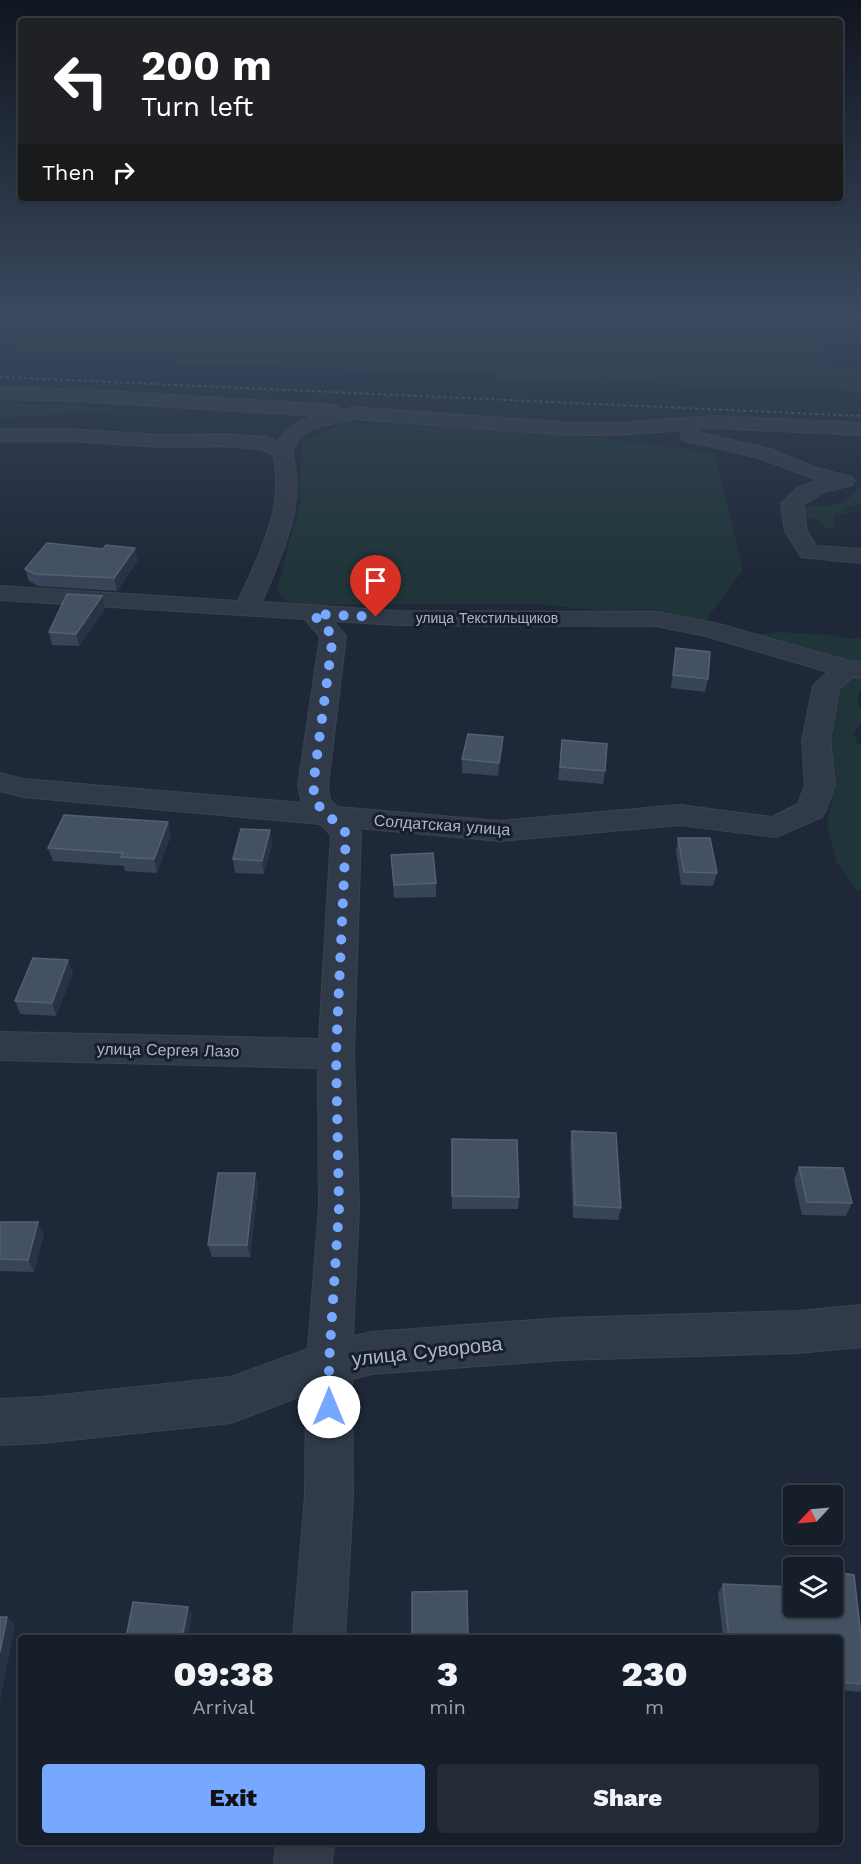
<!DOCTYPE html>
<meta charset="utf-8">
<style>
:root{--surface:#161e2a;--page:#232b36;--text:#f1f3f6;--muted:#9ea2a8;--line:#353c47;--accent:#77a8ff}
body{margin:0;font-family:"Work Sans",sans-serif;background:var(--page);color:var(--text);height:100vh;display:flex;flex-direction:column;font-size:22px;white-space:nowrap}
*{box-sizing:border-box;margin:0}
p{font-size:20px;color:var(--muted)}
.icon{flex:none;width:33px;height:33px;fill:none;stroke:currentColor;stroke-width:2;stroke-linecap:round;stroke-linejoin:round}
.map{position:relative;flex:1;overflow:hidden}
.drawer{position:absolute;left:18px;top:1635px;width:825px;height:210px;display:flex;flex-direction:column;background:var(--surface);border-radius:6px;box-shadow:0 2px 4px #0004,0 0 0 2px var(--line)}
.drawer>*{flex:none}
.banner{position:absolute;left:18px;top:18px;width:825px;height:183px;border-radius:6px;box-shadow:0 2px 4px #0004,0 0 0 2px var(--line);background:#202124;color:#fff;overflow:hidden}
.needle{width:39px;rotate:244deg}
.fabs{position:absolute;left:783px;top:1485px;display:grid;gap:12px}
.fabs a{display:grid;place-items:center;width:60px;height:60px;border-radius:6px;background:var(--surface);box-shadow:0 2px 4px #0004,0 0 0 2px var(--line);font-size:30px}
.pin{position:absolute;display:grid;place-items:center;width:51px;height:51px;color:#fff;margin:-62px -26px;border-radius:50% 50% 50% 0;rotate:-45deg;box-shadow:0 0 6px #0007}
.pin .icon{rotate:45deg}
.me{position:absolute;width:66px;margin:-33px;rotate:0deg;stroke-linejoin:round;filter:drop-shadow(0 0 4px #0008)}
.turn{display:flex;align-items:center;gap:21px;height:126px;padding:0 24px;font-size:27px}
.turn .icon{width:78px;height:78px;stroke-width:2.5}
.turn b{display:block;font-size:42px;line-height:51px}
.then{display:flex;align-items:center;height:57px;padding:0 24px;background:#0003;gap:12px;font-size:22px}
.eta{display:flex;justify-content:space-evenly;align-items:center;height:102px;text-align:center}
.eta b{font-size:36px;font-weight:800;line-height:42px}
.cta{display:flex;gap:12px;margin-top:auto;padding:12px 24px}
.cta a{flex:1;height:69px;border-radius:6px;background:var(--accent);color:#111;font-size:24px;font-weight:800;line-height:69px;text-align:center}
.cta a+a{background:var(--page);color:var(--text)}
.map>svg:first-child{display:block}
</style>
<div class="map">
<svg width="861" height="1864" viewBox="0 0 861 1864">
<rect width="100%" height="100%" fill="#1e2838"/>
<g fill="#203539">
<polygon points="0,313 266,313 263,316 308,313 564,313 561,317 578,319 612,317 639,324 767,329 785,337 806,333 824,340 822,359 837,367 861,371 861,393 835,389 761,390 658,384 640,380 604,383 500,379 490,371 444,374 395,374 328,368 177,363 144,358 91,361 24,355 13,347 0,346"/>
<polygon points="813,313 861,313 861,341 844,338"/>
<polygon points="0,404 72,404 95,408 113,408 111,411 5,418 0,417"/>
<polygon points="348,422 558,433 715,453 743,570 705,621 537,604 289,605 277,590 300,503 301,441"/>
<path d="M 861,486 L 861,504 L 848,507 L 845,514 L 835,514 L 833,529 L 824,527 L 819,520 L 804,518 L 800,509 C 814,502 835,509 847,500 C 852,496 856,490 861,486 Z"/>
<polygon points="780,632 831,635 850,639 861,637 861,688 857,699 861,711 861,724 853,733 858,744 861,744 861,890 857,890 837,863 827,823 832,802 825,770 826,718 847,663 752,635"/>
</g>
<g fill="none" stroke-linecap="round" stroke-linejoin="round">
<g stroke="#3b4352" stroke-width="2">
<g id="street">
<path d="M 0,387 L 92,390 L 334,405 L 343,410 L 353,407 L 573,423 L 616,423 L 714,416 L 861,423 L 861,435 L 714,428 L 616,435 L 573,435 L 353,419 L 313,428 L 299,439 L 292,452 C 307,506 282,553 262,602 L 397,611 L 656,612 L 719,624 L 849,661 L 861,662 L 861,678 L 853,677 L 839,689 L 830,741 L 835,785 L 826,810 L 822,817 L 776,837 L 680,825 L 500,841 L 358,828 L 361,833 L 354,1054 L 359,1208 L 353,1336 L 372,1332 L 562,1318 L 798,1311 L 861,1305 L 861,1347 L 798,1353 L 562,1360 L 372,1374 L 352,1379 L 353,1496 L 345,1638 L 293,1638 L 305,1496 L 306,1394 L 231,1423 L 42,1443 L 0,1445 L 0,1399 L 42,1397 L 231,1377 L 308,1349 L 319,1208 L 318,1068 L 0,1060 L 0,1032 L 319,1039 L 331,835 L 320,824 L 23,797 L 0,791 L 0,773 L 23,779 L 302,803 L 298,786 L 320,637 L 305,619 L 0,600 L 0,586 L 238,601 C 259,555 286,507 273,455 L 261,449 L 225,446 L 160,447 L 69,441 L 0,441 L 0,429 L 69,429 L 160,435 L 225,434 L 265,437 L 278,442 C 287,426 300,420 317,416 L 92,402 L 0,399 ZM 333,621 L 397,625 L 656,626 L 706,636 L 828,672 L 813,686 L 802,741 L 805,785 L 798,804 L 772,817 L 680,805 L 500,821 L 337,807 L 330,800 L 328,786 L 346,636 Z"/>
<polygon points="690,430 773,450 817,468 852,477 855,481 852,485 824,492 803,505 807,531 816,546 861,549 861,563 801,557 785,531 781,504 796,489 818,480 759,458 683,440 680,436 683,432"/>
<polygon points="276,1842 334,1842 332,1864 274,1864"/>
</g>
</g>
<use href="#street" fill="#313a48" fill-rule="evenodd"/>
<polyline stroke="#535e70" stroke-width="2" stroke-dasharray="3 3" stroke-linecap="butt" points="0,377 861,416"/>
</g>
<g fill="#384457">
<polygon points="138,560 117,591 38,586 29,581 25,569"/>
<polygon points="105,609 79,646 52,645 49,632"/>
<polygon points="676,648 708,679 705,692 671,688"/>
<polygon points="562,740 605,771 603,784 558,780"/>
<polygon points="502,750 498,776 462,773 462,759"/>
<polygon points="168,822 171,835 157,873 125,871 124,866 53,861 48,848"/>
<polygon points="678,838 717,873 713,886 681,885 676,851"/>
<polygon points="272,844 264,874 235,873 233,859"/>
<polygon points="391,855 436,883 436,897 394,898"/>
<polygon points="73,973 56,1016 20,1014 15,1001"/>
<polygon points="572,1131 621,1208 618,1220 573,1218 570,1144"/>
<polygon points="452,1139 519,1197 518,1209 452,1209"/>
<polygon points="799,1167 852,1203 846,1216 802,1215 794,1180"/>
<polygon points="255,1173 258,1186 250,1257 212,1257 208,1245"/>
<polygon points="0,1222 44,1234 34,1272 0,1271"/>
<polygon points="794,1568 794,1606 861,1636 861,1690 859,1692 840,1690 840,1638 723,1638 718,1593 723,1584 788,1587 788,1576"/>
</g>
<g fill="#283446">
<polygon points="135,548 138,560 117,591 114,578"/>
<polygon points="102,596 105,609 79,646 76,634"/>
<polygon points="503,737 502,750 498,776 499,763"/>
<polygon points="168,822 171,835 157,873 154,859"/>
<polygon points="270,830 272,844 264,874 262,861"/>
<polygon points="68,960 73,973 56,1016 52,1003"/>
<polygon points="255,1173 258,1186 250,1257 247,1245"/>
<polygon points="38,1222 44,1234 34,1272 28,1260"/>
<polygon points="188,1607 192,1615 188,1638 182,1638"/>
<polygon points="7,1617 15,1625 0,1702 0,1652"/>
</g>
<g fill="#445163" stroke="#546072" stroke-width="1.5">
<polygon points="47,543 103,549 106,545 135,548 114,578 35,574 25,569"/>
<polygon points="67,594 102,596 76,634 49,632"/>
<polygon points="676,648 710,652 708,679 673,675"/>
<polygon points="468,734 503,737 499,763 462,759"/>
<polygon points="562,740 607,744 605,771 560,767"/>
<polygon points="64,815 168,822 154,859 121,857 123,853 48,848"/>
<polygon points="241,829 270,830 262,861 233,859"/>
<polygon points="678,838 710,838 717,873 684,872"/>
<polygon points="433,853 436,883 394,885 391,855"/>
<polygon points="33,958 68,960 52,1003 15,1001"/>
<polygon points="572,1131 616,1133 621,1208 575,1205"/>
<polygon points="452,1139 517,1140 519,1197 452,1196"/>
<polygon points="799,1167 843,1168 852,1203 807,1202"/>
<polygon points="218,1173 255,1173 247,1245 208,1245"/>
<polygon points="0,1222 38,1222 28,1260 0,1259"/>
<polygon points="832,1572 854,1575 861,1636 861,1684 840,1682 840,1638 729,1638 723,1584 794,1587 794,1606 832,1606"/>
<polygon points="467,1591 468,1638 412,1638 412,1592"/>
<polygon points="133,1602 188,1607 182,1638 126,1638"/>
<polygon points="0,1617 7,1617 0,1652"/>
</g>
<linearGradient id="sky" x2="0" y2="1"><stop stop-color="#10161f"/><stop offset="0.55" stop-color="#3b485e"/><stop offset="1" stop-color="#3b485e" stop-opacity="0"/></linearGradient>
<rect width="861" height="574" fill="url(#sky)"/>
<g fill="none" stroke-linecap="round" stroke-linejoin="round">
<polyline stroke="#77a8ff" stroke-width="10" stroke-dasharray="0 18" points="329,1407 329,1363 339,1208 336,1054 346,833 316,803 313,786 333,636 313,614 376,617"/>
</g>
<g text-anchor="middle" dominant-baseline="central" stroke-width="6" stroke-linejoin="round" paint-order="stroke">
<g font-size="14" fill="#abb5c5" stroke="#171f2c">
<text x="487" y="618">улица Текстильщиков</text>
</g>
<g font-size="16" fill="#abb5c5" stroke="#171f2c">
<text transform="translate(442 825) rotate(4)">Солдатская улица</text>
<text transform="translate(168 1050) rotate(1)">улица Сергея Лазо</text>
</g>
<g font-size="20" fill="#abb5c5" stroke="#171f2c">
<text transform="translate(427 1351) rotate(-6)">улица Суворова</text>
</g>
</g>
</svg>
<div class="fabs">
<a><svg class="needle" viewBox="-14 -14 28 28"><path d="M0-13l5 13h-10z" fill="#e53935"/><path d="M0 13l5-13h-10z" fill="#9ea2a8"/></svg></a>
<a><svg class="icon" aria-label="layers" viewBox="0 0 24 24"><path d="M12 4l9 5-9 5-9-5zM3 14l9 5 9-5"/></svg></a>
</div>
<div class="pin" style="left:376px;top:617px;background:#d93025"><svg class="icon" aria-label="arrive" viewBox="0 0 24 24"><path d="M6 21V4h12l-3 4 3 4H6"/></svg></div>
<svg class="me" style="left:329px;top:1407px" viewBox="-20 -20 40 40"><circle r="19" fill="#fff"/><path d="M0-13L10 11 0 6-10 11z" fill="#77a8ff"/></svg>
<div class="banner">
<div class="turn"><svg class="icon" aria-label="left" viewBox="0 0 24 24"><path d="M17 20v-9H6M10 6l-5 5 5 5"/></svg><div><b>200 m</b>Turn left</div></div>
<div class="then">Then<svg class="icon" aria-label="right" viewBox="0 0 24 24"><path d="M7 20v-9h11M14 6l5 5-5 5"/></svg></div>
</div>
<section class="drawer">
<div class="eta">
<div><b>09:38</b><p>Arrival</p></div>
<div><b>3</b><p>min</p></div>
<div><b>230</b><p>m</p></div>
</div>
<div class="cta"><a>Exit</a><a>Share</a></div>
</section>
</div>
